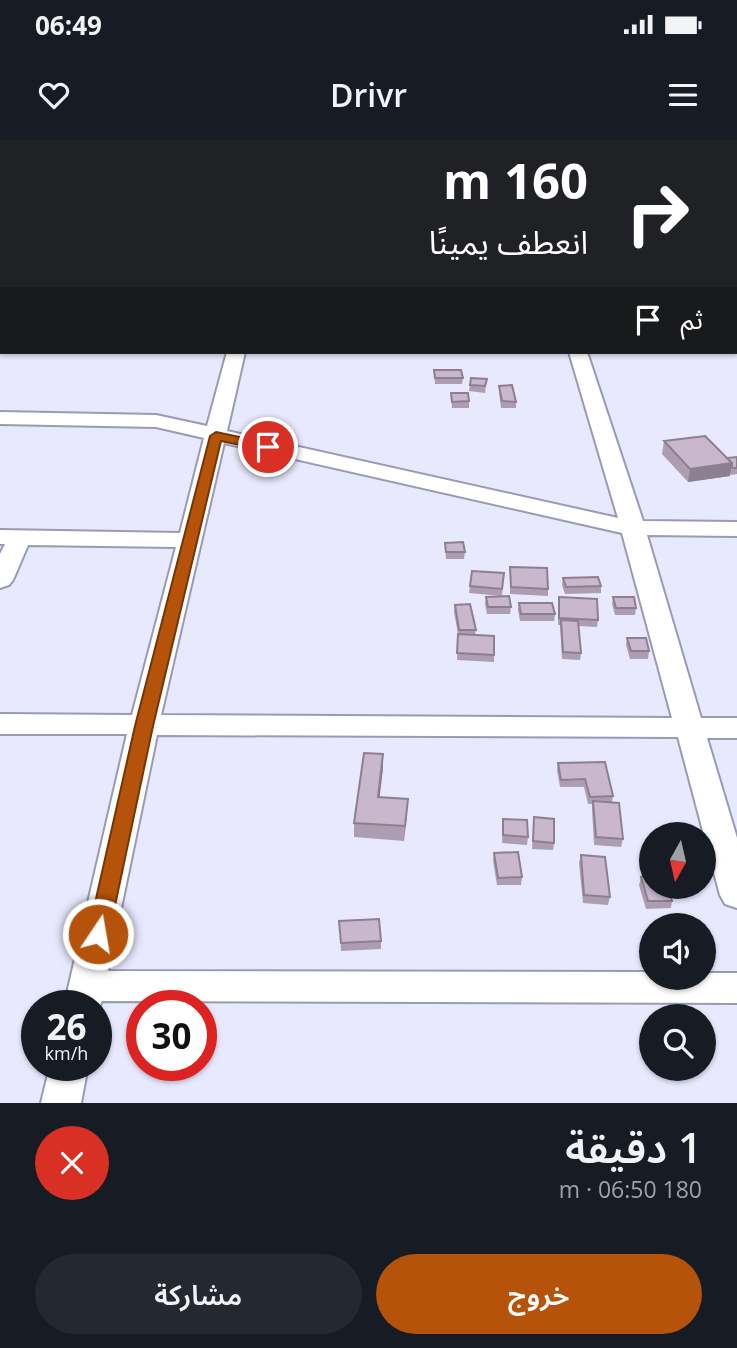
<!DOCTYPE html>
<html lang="ar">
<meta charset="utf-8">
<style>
:root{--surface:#171b24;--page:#242831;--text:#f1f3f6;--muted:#9ea1a6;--accent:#b45309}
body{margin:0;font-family:"Open Sans","Noto Sans Arabic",sans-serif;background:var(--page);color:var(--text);direction:rtl;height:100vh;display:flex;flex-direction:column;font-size:26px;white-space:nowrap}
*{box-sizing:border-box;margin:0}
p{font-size:23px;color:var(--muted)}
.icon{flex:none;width:38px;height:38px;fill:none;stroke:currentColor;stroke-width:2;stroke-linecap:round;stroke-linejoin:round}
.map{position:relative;height:963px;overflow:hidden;direction:ltr}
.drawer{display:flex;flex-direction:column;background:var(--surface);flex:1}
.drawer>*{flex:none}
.top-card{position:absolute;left:0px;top:0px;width:738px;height:214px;box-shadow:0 2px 5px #0004;direction:rtl;background:#202124;color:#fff;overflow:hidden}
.needle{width:46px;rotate:188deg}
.fabs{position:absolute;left:639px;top:682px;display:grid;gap:14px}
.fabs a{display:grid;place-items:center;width:77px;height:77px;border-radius:50%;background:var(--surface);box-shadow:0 2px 5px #0004;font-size:35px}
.speed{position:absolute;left:21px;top:850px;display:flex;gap:14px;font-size:35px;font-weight:700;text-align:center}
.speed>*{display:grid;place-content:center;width:91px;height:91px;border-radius:50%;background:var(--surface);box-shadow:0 2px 5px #0004;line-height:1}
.speed small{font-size:18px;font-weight:400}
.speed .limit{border:10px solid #d22;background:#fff;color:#111}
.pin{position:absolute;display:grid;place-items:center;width:60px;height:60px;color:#fff;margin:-30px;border:4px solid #fff;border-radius:50%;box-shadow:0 2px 7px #0007}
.me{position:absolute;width:77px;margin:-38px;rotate:12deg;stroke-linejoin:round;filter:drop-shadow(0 0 5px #0008)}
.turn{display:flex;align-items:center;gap:24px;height:147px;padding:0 35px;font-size:32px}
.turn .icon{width:91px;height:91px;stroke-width:2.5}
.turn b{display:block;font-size:49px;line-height:60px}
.then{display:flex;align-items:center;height:66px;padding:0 35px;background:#0003;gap:14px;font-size:26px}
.round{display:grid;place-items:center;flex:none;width:74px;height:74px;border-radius:37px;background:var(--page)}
.headline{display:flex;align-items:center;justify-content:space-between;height:119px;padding:0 35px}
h1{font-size:42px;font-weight:600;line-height:52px}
.cta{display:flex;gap:14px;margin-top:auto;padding:14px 35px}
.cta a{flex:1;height:80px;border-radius:42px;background:var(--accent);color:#fff;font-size:28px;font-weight:600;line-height:80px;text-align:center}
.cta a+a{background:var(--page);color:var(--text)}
.status{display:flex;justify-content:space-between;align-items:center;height:49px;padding:0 35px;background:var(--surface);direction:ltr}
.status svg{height:19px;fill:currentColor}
header{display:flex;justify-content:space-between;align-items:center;height:91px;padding:0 35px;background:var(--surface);font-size:32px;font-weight:600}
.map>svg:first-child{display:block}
</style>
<div class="status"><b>06:49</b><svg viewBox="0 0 49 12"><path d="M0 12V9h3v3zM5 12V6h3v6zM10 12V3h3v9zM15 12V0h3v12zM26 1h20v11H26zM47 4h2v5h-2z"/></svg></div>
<header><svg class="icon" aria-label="menu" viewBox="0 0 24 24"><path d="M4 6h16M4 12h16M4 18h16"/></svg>Drivr<svg class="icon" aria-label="heart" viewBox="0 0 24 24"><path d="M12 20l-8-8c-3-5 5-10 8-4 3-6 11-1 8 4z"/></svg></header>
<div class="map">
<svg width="737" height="963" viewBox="0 0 737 963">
<rect width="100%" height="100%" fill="#e8e9fe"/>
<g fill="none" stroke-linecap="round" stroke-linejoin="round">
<g stroke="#999ab3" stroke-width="4">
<g id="street">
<rect x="0" y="104" width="2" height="10"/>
<rect x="0" y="187" width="2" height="10"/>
<path d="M 227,212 L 245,212 L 227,291 L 618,378 L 569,212 L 587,212 L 643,381 L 737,382 L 737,396 L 647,395 L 701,578 L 737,578 L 737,598 L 707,598 L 737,698 L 737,768 L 725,764 L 720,755 L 678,597 L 157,595 L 108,831 L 651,832 L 651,838 L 704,838 L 704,833 L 737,833 L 737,863 L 102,861 L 96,875 L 96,866 L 64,866 L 127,594 L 0,594 L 0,574 L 132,575 L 176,407 L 28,405 L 13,440 L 9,445 L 0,448 L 0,414 L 5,404 L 0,404 L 0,390 L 180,393 L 204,298 L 156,287 L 0,284 L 0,272 L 156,275 L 207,286 ZM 224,303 L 622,393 L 672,578 L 161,575 Z"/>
<polygon points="50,926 88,926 81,963 41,963"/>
</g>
</g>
<use href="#street" fill="#fff" fill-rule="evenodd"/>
</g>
<g fill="#ac9db0">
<polygon points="434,230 463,238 462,244 435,244"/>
<polygon points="487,239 485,253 469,251 470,245"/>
<polygon points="499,246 516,262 516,268 501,268 499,252"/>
<polygon points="451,253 469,261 469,268 452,268"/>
<polygon points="664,301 727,318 737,317 737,334 731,335 730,333 730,336 688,342 662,314"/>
<polygon points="445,403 465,412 464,419 446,419"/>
<polygon points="510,427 548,449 548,456 510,454"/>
<polygon points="472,431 504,433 502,456 469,453"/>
<polygon points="563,438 601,446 601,453 565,454 562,445"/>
<polygon points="486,457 511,467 510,474 487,474 485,464"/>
<polygon points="559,457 598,480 597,487 578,486 581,513 580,520 562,519 560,485 558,485"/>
<polygon points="613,457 636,468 635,475 615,475 612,464"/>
<polygon points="519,463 555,474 554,481 520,481 518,470"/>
<polygon points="455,465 476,490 475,495 494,515 494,522 457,520 458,494 454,472"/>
<polygon points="627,498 649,511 648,519 630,519 626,505"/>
<polygon points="383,614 383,628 379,657 407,674 404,701 354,697 354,683"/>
<polygon points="558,623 613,656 612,662 623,699 621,707 594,705 592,669 592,664 588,664 584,647 560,647 557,630"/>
<polygon points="534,677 554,703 553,710 532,709"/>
<polygon points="503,679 528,697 527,705 502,703"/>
<polygon points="494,713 522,737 521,745 497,745 493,721"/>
<polygon points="581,715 610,757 608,765 583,763 579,723"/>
<polygon points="641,737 672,761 671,768 646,769 639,745"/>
<polygon points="339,781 381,801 381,809 341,811"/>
</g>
<g fill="#8c8090">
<polygon points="732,323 730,336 688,342 690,329"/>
<polygon points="383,614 383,628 378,672 378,657"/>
<polygon points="408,659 407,674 404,701 405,686"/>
</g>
<g fill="#c8b7cd" stroke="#8c8090" stroke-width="2">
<polygon points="434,230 461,230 463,238 435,238"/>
<polygon points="471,238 487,239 485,246 470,245"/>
<polygon points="512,245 516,262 502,261 499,246"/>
<polygon points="451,253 468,253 469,261 452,262"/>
<polygon points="705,296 732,323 690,329 664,301"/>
<polygon points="737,317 737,328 733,328 732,327 732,323 727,318"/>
<polygon points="463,402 465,412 446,412 445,403"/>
<polygon points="510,427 547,428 548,449 511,447"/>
<polygon points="472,431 504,433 502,449 470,446"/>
<polygon points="598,437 601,446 566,447 563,438"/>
<polygon points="509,456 511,467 488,467 486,457"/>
<polygon points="559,457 597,459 598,480 559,478"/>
<polygon points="613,457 634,457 636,468 616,468"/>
<polygon points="519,463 552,463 555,474 521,474"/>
<polygon points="470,464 476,490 459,490 455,465"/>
<polygon points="561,480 578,481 581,513 563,512"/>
<polygon points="458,494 494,496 494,515 457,513"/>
<polygon points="627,498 646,498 649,511 631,511"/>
<polygon points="364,613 383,614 378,657 408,659 405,686 354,683"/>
<polygon points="605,622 613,656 590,657 585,639 561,640 558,623"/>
<polygon points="593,661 619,663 623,699 596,697"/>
<polygon points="534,677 554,679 554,703 533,701"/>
<polygon points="503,679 527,680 528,697 503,695"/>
<polygon points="518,712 522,737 498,738 494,713"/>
<polygon points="581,715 605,717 610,757 584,755"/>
<polygon points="651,736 651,747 668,747 672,761 648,761 641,737"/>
<polygon points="379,779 381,801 341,803 339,781"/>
</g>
<polygon fill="#b45309" stroke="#753606" stroke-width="2" points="216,292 273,304 275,307 268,311 221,301 153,586 109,794 106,800 98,803 91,800 88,794 135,586 210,296"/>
</svg>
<div class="fabs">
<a><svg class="needle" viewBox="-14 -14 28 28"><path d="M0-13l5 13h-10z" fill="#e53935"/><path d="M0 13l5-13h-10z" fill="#9ea1a6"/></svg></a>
<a><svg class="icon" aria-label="sound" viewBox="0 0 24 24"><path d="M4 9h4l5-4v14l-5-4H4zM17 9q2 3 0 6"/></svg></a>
<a><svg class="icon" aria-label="search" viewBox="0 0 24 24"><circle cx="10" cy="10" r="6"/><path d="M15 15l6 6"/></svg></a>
</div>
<div class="speed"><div>26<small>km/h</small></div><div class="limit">30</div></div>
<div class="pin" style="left:268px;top:307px;background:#d93025"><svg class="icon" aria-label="arrive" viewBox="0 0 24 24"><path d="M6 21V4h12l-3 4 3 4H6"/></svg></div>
<svg class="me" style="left:98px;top:794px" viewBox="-20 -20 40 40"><circle r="17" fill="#b45309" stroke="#fff" stroke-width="3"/><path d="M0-11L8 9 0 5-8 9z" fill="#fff"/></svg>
<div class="top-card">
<div class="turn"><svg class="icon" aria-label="right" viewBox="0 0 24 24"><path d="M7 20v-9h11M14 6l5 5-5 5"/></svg><div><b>160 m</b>انعطف يمينًا</div></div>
<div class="then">ثم<svg class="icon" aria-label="arrive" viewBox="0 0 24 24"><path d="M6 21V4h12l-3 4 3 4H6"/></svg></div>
</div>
</div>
<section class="drawer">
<div class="headline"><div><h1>1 دقيقة</h1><p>180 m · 06:50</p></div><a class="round" style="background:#d93025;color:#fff"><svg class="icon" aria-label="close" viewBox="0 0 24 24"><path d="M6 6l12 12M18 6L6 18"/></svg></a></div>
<div class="cta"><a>خروج</a><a>مشاركة</a></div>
</section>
